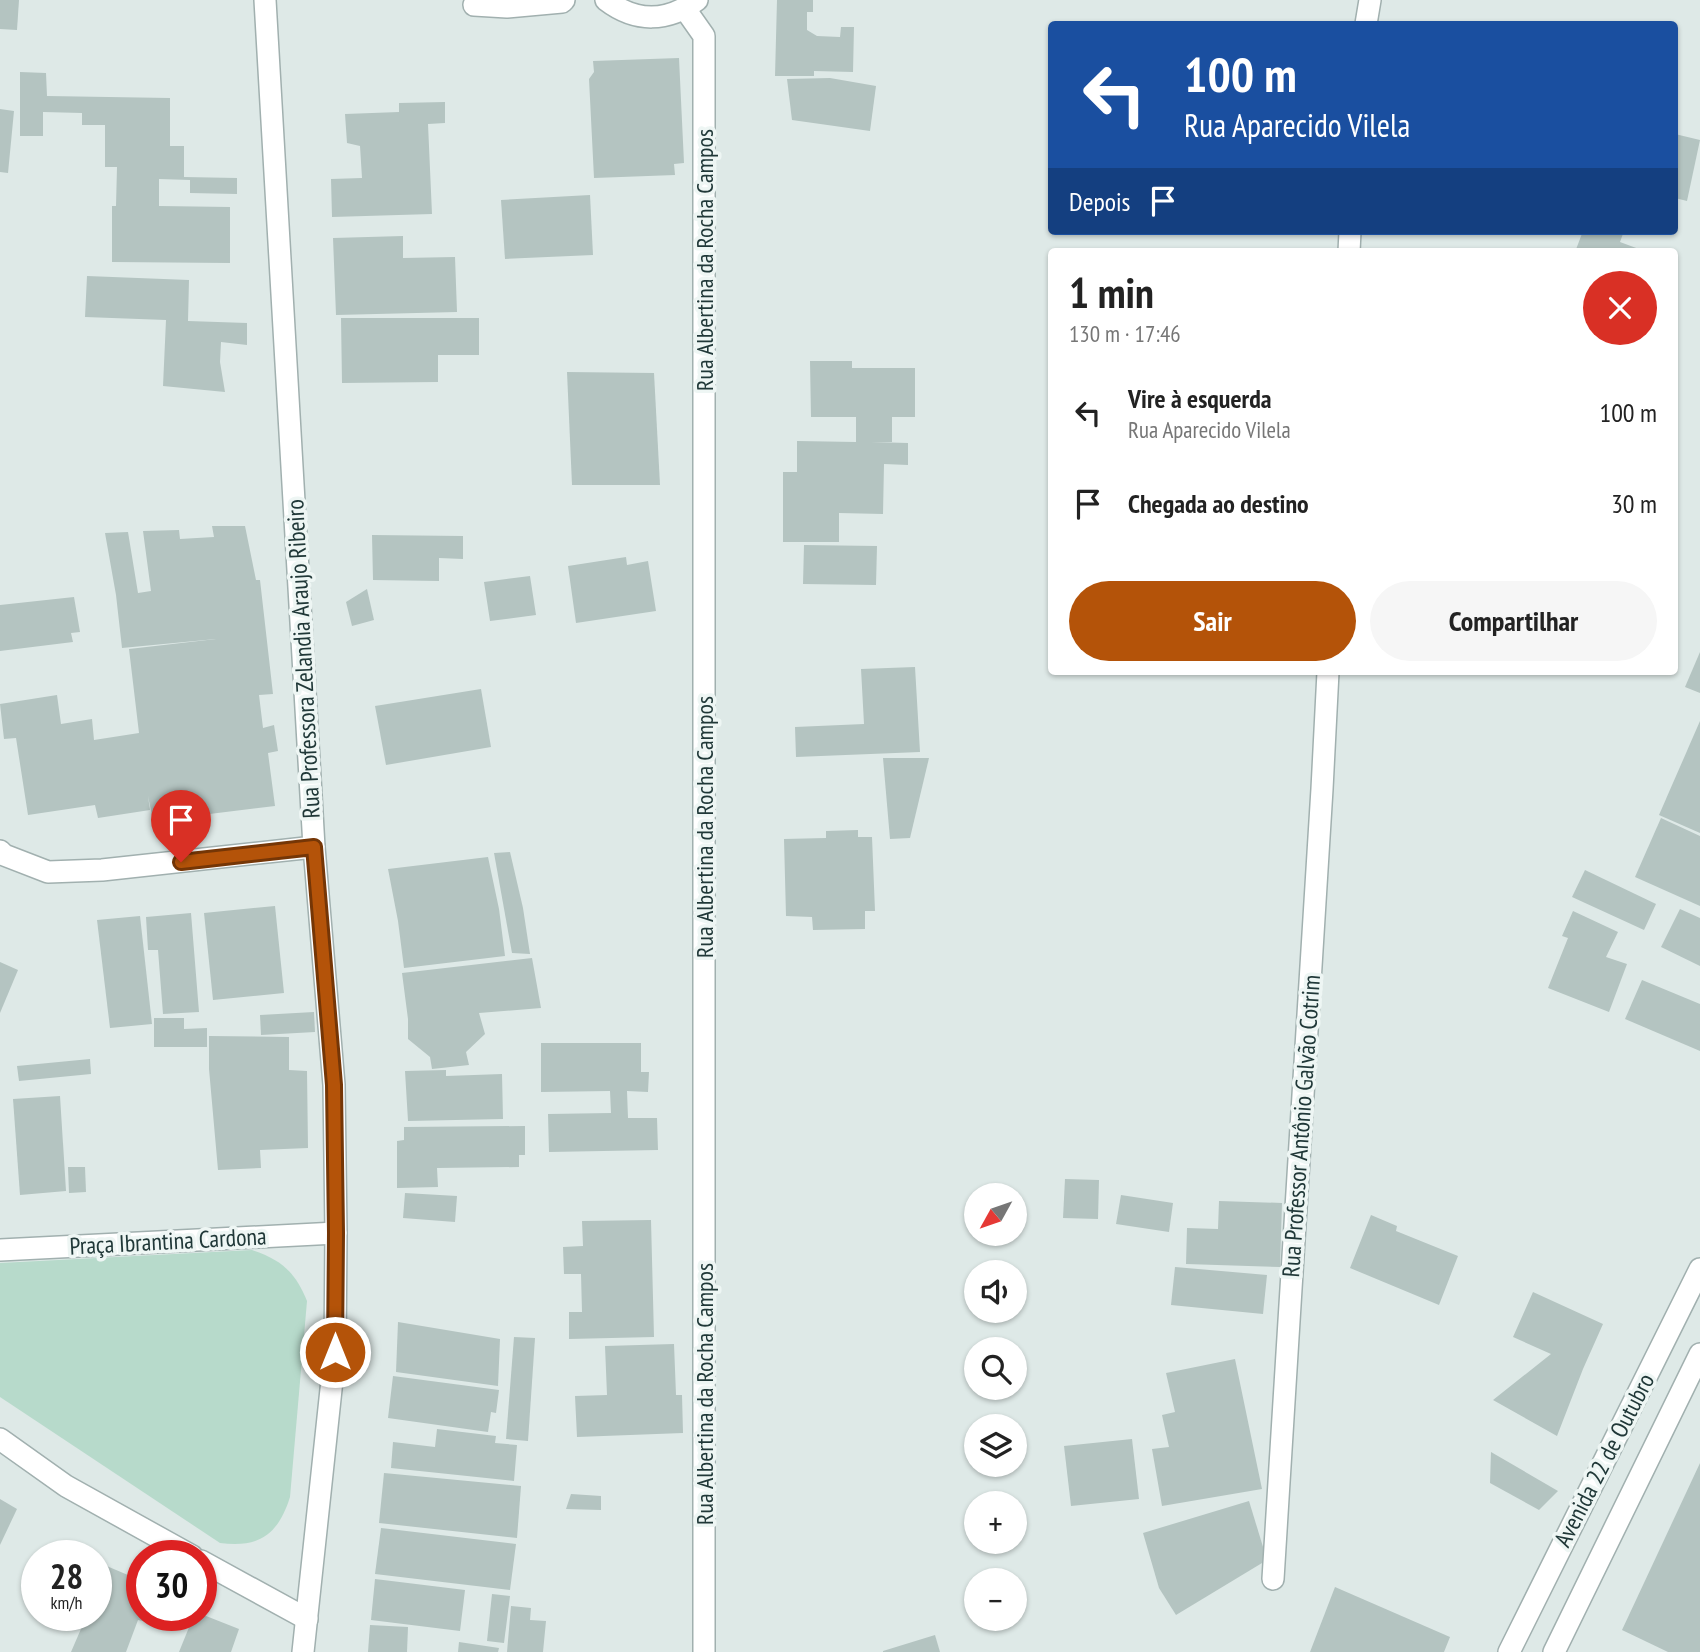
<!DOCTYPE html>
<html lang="pt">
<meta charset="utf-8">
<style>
:root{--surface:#fff;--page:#f6f6f6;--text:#222;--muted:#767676;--accent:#b45309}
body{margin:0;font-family:"PT Sans Narrow",sans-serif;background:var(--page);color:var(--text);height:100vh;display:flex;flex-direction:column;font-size:26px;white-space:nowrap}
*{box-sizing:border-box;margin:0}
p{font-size:23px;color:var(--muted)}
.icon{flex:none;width:38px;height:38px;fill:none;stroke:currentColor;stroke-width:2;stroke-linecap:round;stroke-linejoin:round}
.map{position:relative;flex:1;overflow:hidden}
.drawer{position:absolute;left:1048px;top:248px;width:630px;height:427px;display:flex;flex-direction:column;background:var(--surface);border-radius:7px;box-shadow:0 2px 5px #0004}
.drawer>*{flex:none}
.banner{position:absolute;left:1048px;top:21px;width:630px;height:214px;border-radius:7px;box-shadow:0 2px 5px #0004;background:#1a4fa0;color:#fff;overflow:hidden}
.needle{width:46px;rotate:230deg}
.controls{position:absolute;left:964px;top:1183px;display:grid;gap:14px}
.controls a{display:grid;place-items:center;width:63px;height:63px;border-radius:50%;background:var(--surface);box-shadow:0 2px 5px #0004;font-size:35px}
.speed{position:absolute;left:21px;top:1540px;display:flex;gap:14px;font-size:35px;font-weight:700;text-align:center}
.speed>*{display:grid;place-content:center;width:91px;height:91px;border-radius:50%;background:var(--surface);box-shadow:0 2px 5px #0004;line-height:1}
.speed small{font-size:18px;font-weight:400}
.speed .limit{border:10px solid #d22;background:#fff;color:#111}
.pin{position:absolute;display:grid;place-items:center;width:60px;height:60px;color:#fff;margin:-72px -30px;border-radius:50% 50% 50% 0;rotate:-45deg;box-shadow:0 0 7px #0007}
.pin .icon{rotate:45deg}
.me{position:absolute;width:77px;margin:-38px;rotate:0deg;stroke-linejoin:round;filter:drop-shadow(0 0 5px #0008)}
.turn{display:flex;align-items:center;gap:24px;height:147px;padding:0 21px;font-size:32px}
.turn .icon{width:91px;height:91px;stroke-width:2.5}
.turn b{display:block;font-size:49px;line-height:60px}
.then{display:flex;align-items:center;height:66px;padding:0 21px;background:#0003;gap:14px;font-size:26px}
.round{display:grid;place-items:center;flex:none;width:74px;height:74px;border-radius:37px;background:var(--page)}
.summary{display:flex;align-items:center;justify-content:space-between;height:119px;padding:0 21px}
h1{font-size:42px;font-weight:800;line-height:52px}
.cta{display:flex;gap:14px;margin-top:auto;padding:14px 21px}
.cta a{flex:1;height:80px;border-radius:42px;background:var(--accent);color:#fff;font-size:28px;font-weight:800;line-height:80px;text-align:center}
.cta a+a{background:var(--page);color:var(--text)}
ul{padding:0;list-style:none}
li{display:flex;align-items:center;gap:21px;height:91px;padding:0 21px}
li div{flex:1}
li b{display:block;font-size:26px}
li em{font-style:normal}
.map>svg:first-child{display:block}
</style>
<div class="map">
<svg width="1700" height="1652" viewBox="0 0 1700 1652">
<rect width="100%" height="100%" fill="#dee9e7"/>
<path fill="#b7dacb" d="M 252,1250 C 282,1260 295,1272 307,1301 L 290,1497 C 278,1535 259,1548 220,1543 L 0,1397 L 0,1263 Z"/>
<g fill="#b4c4c1">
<polygon points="0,0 19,0 17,30 0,29"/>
<polygon points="777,0 813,0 813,12 807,12 807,30 817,36 840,37 841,27 854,27 853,72 814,71 814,76 775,76"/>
<polygon points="679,58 684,163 674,164 675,175 594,178 589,79 594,72 593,61"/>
<polygon points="20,72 46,73 47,96 170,98 170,146 184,146 184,177 237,178 237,194 190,193 190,180 159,179 159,206 230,207 230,263 112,262 112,206 116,206 117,167 105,167 105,125 82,125 82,113 43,112 43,136 20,136"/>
<polygon points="830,78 876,86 870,131 792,120 787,79"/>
<polygon points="445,102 445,123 428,124 432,214 332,217 331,179 362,178 360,146 347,143 345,114 399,112 399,103"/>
<polygon points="0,109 14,111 8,173 0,172"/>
<polygon points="1675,134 1700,140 1687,201 1675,198"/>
<polygon points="590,195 593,255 505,259 501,200"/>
<polygon points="1583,231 1624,231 1620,242 1647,252 1575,252"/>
<polygon points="403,236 403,258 455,257 457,312 336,315 333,238"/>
<polygon points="87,276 189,280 188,321 247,323 247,345 221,342 220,362 225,392 163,386 166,320 85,317"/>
<polygon points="341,318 479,318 479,355 438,355 438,382 342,383"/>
<polygon points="810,361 852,361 852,368 915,368 915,417 892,417 892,442 871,442 908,443 908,465 884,464 883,514 839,513 839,542 783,542 783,472 797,472 797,441 856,442 856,417 811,417"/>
<polygon points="567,372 654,373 660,485 572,485"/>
<polygon points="212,526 245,526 256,580 260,580 273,694 259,695 263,728 274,725 278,751 268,753 275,806 153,821 148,796 150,810 98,818 95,805 28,815 16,738 4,739 0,704 57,695 61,724 92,719 94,740 139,733 129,649 216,639 122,648 116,595 105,533 128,532 138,593 151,591 143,531 179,530 180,539 214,537"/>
<polygon points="372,535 463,536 463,559 439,558 439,581 373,580"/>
<polygon points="804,545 877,546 876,585 803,584"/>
<polygon points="626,557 627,565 648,561 656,611 576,623 568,566"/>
<polygon points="530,576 536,615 490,621 484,582"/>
<polygon points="367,589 374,620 352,626 346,602"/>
<polygon points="74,597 80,632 71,633 73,642 0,651 0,605"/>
<polygon points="1700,652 1700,693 1685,687"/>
<polygon points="915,667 920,752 796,757 795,727 864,724 861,669"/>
<polygon points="481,689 491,747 386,765 375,706"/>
<polygon points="1700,721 1700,833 1659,815"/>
<polygon points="883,758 929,758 910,838 890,839"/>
<polygon points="1661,818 1700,836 1700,906 1635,877"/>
<polygon points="858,830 858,837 872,837 875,911 865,911 865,929 813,930 812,917 786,916 784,839 826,838 826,831"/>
<polygon points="510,852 523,908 530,954 512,953 494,853"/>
<polygon points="488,857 499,909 505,956 404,968 398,921 388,869"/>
<polygon points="1585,870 1656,904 1644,930 1572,897"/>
<polygon points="275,906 284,993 213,1000 204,913"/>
<polygon points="1680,909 1700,918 1700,966 1661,947"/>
<polygon points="1573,911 1618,932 1606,957 1627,964 1609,1012 1548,988 1568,938 1562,936"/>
<polygon points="191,913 199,1012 163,1014 158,950 148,950 146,917"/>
<polygon points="140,916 152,1024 110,1028 97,920"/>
<polygon points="532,958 541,1008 479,1013 485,1034 466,1052 469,1065 432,1069 430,1057 408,1039 408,1019 402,973"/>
<polygon points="0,962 18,970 0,1013"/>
<polygon points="1642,980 1700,1004 1700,1051 1625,1019"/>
<polygon points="314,1012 315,1032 261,1035 260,1015"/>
<polygon points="154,1018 184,1018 184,1029 207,1028 207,1047 154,1047"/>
<polygon points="209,1036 289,1037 289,1070 307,1071 308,1148 260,1150 261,1168 218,1170 209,1069"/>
<polygon points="541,1043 641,1043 641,1072 649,1072 648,1092 627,1091 628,1118 657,1118 658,1150 549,1152 548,1114 611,1113 610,1091 541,1092"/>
<polygon points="90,1059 91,1074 19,1081 17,1066"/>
<polygon points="446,1070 446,1076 502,1074 503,1119 408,1121 405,1071"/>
<polygon points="60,1096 66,1191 20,1195 13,1099"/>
<polygon points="525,1126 525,1155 519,1155 519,1167 437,1168 438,1187 397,1188 397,1141 404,1140 404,1127"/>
<polygon points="68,1167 85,1167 86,1192 69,1193"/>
<polygon points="1065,1179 1099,1180 1098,1219 1063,1218"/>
<polygon points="405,1193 457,1196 455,1222 403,1218"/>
<polygon points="1121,1195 1173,1203 1169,1232 1116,1224"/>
<polygon points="1219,1201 1282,1203 1280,1267 1186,1264 1187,1228 1218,1229"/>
<polygon points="1371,1215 1397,1226 1396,1231 1458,1256 1439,1305 1350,1268"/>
<polygon points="651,1220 654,1337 569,1339 569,1312 582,1312 581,1274 564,1274 563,1247 583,1246 582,1221"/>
<polygon points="1175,1267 1267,1275 1263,1314 1171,1305"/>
<polygon points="1533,1292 1603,1324 1583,1369 1557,1436 1493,1400 1551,1354 1513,1337"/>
<polygon points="398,1322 500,1339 498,1386 396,1372"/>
<polygon points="514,1337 535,1338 528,1441 506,1439"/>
<polygon points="674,1344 676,1395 682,1395 683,1433 577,1437 575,1396 607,1395 605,1346"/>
<polygon points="1235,1359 1262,1489 1162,1506 1152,1449 1169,1447 1162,1415 1175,1412 1166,1373"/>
<polygon points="393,1376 499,1390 496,1413 491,1412 488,1432 388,1418"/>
<polygon points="437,1429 496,1436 495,1443 517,1445 514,1481 391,1468 393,1442 435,1447"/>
<polygon points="1132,1439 1139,1499 1071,1506 1064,1446"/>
<polygon points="1491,1452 1558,1491 1539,1510 1490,1483"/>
<polygon points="1700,1463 1700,1652 1668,1652 1622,1630"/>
<polygon points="384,1473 521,1486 517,1538 379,1523"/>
<polygon points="571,1494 601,1496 601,1510 566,1509"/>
<polygon points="0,1499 17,1509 0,1545"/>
<polygon points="1249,1501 1267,1560 1176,1615 1159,1588 1143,1533"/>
<polygon points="381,1528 516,1544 510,1590 375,1574"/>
<polygon points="102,1564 142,1581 142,1615 150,1615 147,1622 138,1620 126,1652 71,1652 87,1615 96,1615 96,1575"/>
<polygon points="375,1579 465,1590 460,1631 371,1620"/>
<polygon points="1335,1587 1450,1637 1444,1652 1310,1652"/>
<polygon points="492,1594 510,1596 504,1643 487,1641"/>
<polygon points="511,1606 531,1608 530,1620 546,1621 543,1652 507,1652"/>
<polygon points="201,1614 239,1629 231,1652 179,1652 194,1615"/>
<polygon points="370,1625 408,1627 407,1652 368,1652"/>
<polygon points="935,1635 940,1652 883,1652 883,1651"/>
<polygon points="459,1642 499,1648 498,1652 458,1652"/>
</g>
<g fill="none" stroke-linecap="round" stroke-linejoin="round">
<g stroke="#a1b0af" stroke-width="24">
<g id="minor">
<polyline points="265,0 314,847 334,1085 336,1233 335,1352 303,1652"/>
<path d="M 606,0 C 636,23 668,22 697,0"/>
<polyline points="474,5 507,7 562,2 564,0"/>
<polyline points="685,9 704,36 704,1652"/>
<polyline points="1366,24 1370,0"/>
<polyline points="1349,252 1350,231"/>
<polyline points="0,851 4,855 48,872 102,870 314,847"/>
<polyline points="0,1250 336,1233"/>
<polyline points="0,1439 66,1486 192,1556"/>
<polyline points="201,1561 307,1619"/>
<polyline points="1273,1579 1322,789 1328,672"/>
<polyline points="1509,1652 1700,1269"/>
<polyline points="1554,1652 1700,1354"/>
</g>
</g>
<use href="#minor" stroke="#fff" stroke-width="21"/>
</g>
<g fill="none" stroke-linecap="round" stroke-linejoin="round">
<g stroke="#753606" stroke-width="18">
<polyline id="route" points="181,862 314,847 334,1085 336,1233 335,1352"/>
</g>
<use href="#route" stroke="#b45309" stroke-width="12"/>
</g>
<g text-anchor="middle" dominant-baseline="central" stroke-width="7" stroke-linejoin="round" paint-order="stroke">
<g font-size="24" fill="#203838" stroke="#eef6f4">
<text transform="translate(704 260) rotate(-90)">Rua Albertina da Rocha Campos</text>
<text transform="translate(303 659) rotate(-93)">Rua Professora Zelandia Araujo Ribeiro</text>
<text transform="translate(704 827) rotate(-90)">Rua Albertina da Rocha Campos</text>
<text transform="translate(1301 1126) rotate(-86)">Rua Professor Antônio Galvão Cotrim</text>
<text transform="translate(168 1241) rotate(-3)">Praça Ibrantina Cardona</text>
<text transform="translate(704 1394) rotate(-90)">Rua Albertina da Rocha Campos</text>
<text transform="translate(1604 1460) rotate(-63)">Avenida 22 de Outubro</text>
</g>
</g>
</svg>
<div class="controls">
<a><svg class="needle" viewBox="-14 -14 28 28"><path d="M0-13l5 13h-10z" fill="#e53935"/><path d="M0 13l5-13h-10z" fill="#767676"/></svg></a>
<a><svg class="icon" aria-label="sound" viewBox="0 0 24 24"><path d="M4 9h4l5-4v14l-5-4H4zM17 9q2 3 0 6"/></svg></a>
<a><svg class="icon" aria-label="search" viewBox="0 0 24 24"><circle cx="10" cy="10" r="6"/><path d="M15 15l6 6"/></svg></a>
<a><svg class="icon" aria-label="layers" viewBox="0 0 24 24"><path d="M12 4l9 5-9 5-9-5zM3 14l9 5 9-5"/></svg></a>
<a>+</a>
<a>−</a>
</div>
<div class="speed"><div>28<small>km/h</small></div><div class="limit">30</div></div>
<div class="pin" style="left:181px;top:862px;background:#d93025"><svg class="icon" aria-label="arrive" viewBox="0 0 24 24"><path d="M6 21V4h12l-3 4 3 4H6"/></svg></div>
<svg class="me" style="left:335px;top:1352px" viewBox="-20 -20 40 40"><circle r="17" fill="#b45309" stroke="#fff" stroke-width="3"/><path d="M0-11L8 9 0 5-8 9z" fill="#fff"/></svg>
<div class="banner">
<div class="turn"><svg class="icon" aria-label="left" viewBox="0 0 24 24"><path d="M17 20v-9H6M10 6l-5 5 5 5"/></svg><div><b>100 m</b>Rua Aparecido Vilela</div></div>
<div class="then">Depois<svg class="icon" aria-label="arrive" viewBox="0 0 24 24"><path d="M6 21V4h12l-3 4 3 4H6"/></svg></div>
</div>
<section class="drawer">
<div class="summary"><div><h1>1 min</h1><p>130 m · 17:46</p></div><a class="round" style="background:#d93025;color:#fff"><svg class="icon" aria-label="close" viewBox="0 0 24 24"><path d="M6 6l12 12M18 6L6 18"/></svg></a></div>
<ul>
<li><svg class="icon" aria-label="left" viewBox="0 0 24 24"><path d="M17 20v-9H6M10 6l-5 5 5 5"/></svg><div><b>Vire à esquerda</b><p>Rua Aparecido Vilela</p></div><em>100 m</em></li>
<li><svg class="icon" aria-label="arrive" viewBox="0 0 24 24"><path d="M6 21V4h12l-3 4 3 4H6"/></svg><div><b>Chegada ao destino</b></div><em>30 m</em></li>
</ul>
<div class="cta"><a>Sair</a><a>Compartilhar</a></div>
</section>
</div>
